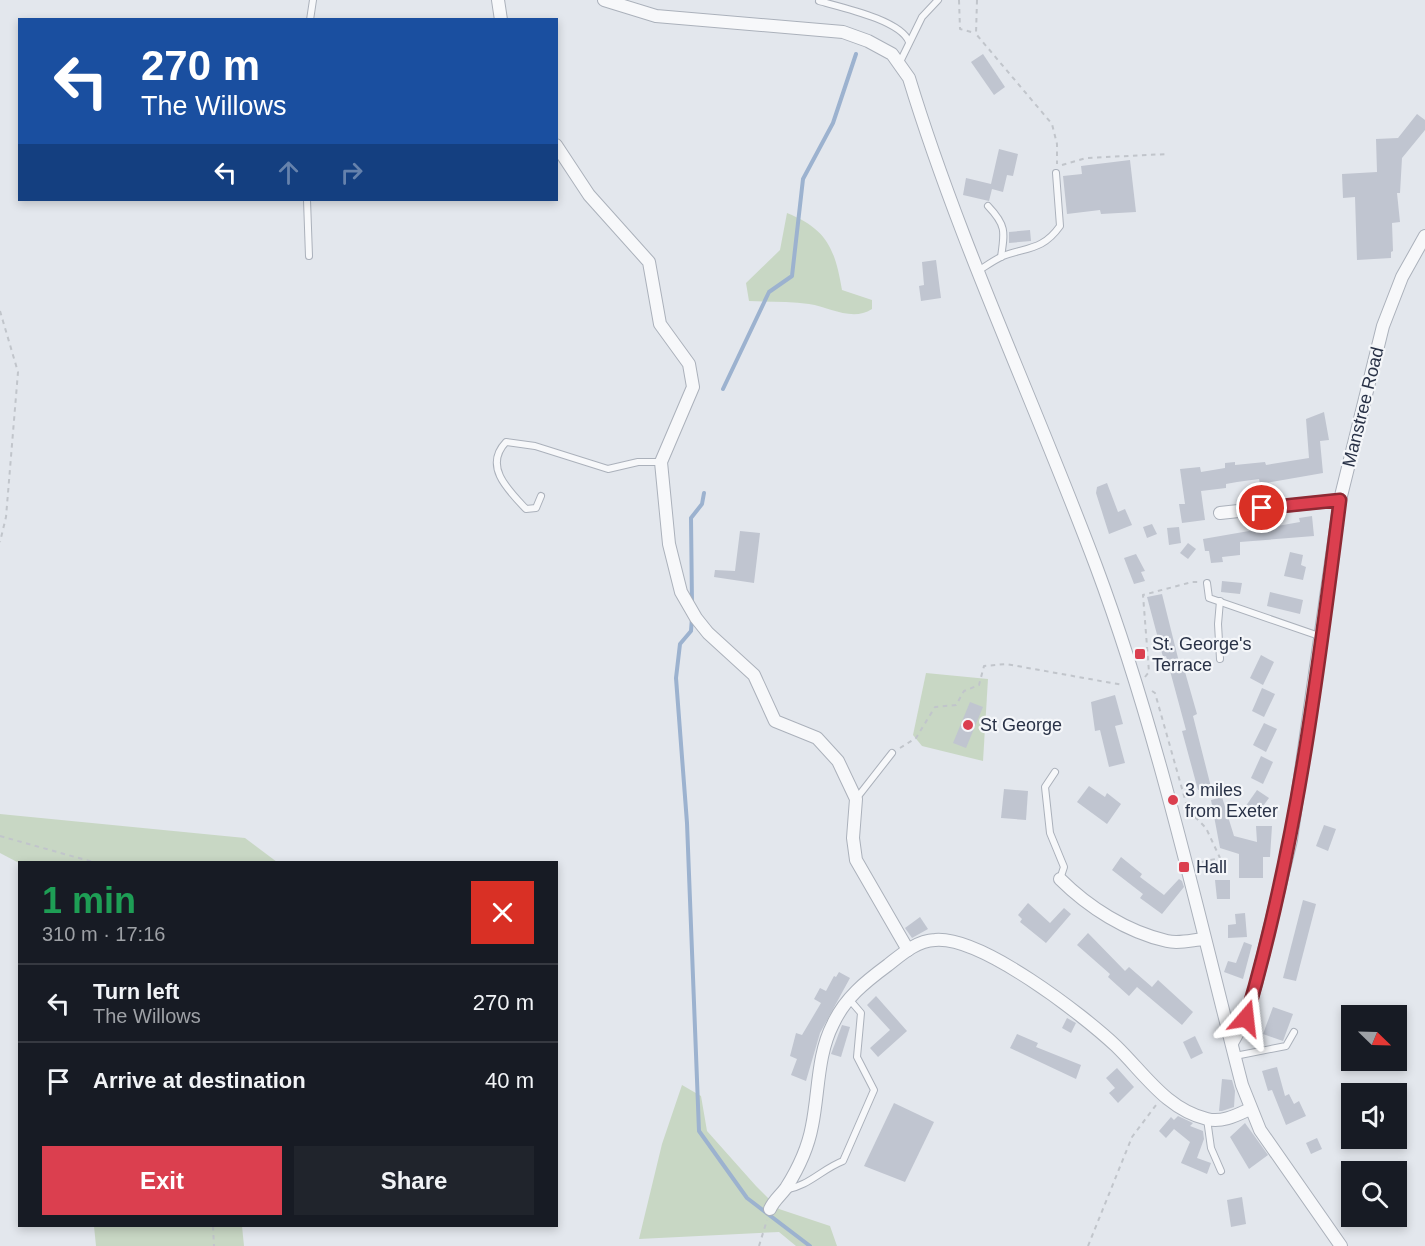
<!DOCTYPE html>
<meta charset="utf-8">
<style>
:root{--surface:#171b24;--page:#20242c;--text:#f1f3f6;--muted:#9ea1a6;--line:#363941;--accent:#db3f4f}
body{margin:0;font-family:Arial,sans-serif;background:var(--page);color:var(--text);height:100vh;display:flex;flex-direction:column;font-size:22px;white-space:nowrap}
*{box-sizing:border-box;margin:0}
p{font-size:20px;color:var(--muted)}
.icon{flex:none;width:33px;height:33px;fill:none;stroke:currentColor;stroke-width:2;stroke-linecap:round;stroke-linejoin:round}
.map{position:relative;flex:1;overflow:hidden}
.details{position:absolute;left:18px;top:861px;width:540px;height:366px;display:flex;flex-direction:column;background:var(--surface);border-radius:0px;box-shadow:0 3px 9px #0003}
.details>*{flex:none}
.banner{position:absolute;left:18px;top:18px;width:540px;height:183px;border-radius:0px;box-shadow:0 3px 9px #0003;background:#1a4fa0;color:#fff;overflow:hidden}
.needle{width:39px;rotate:113deg}
.tools{position:absolute;left:1341px;top:1005px;display:grid;gap:12px}
.tools a{display:grid;place-items:center;width:66px;height:66px;border-radius:0px;background:var(--surface);box-shadow:0 3px 9px #0003;font-size:30px}
.pin{position:absolute;display:grid;place-items:center;width:51px;height:51px;color:#fff;margin:-26px;border:3px solid #fff;border-radius:50%;box-shadow:0 2px 6px #0007}
.me{position:absolute;width:66px;margin:-33px;rotate:17deg;stroke-linejoin:round;filter:drop-shadow(0 0 4px #0008)}
.turn{display:flex;align-items:center;gap:21px;height:126px;padding:0 24px;font-size:27px}
.turn .icon{width:78px;height:78px;stroke-width:2.5}
.turn b{display:block;font-size:42px;line-height:51px}
.lanes{display:flex;align-items:center;height:57px;padding:0 24px;background:#0003;justify-content:center;gap:30px;direction:ltr}
.lanes .off{opacity:.35}
.round{display:grid;place-items:center;flex:none;width:63px;height:63px;border-radius:0px;background:var(--page)}
.head{display:flex;align-items:center;justify-content:space-between;height:102px;padding:0 24px}
h1{font-size:36px;font-weight:700;line-height:45px;color:#1e9e55}
.cta{display:flex;gap:12px;margin-top:auto;padding:12px 24px}
.cta a{flex:1;height:69px;border-radius:0px;background:var(--accent);color:#fff;font-size:24px;font-weight:700;line-height:69px;text-align:center}
.cta a+a{background:var(--page);color:var(--text)}
ul{padding:0;list-style:none}
li{display:flex;align-items:center;gap:18px;height:78px;padding:0 24px;border-top:2px solid var(--line)}
li div{flex:1}
li b{display:block;font-size:22px}
li em{font-style:normal}
.map>svg:first-child{display:block}
</style>
<div class="map">
<svg width="1425" height="1246" viewBox="0 0 1425 1246">
<rect width="100%" height="100%" fill="#e3e7ed"/>
<g fill="#c8d7c4">
<path d="M 787,213 C 827,229 835,249 842,290 L 872,300 L 872,309 C 852,322 830,307 809,304 C 790,301 769,302 749,301 L 746,283 L 780,250 Z"/>
<polygon points="926,673 988,679 983,761 922,746 913,735"/>
<polygon points="0,814 245,838 277,862 19,863 0,853"/>
<polygon points="682,1085 701,1096 707,1131 756,1186 779,1209 830,1226 837,1246 796,1246 779,1232 639,1239 662,1144"/>
<polygon points="94,1226 242,1226 244,1246 96,1246"/>
</g>
<g fill="none" stroke-linecap="round" stroke-linejoin="round">
<g stroke="#9cb2cf" stroke-width="4">
<polyline points="723,389 769,292 792,276 803,179 833,123 856,54"/>
<polyline points="692,605 691,518 702,504 704,493"/>
<polyline points="692,618 691,631 680,644 676,678 687,823 699,1131 747,1198 810,1246"/>
</g>
</g>
<g fill="#c0c5d0">
<polygon points="983,54 1005,87 994,95 971,62"/>
<polygon points="1417,114 1425,120 1425,130 1402,158 1400,193 1397,193 1400,222 1392,223 1393,251 1391,252 1391,258 1357,260 1355,197 1343,198 1342,174 1377,172 1376,139 1398,138"/>
<polygon points="999,149 1018,154 1013,176 1007,175 1003,192 992,189 989,201 963,195 966,178 991,184"/>
<polygon points="1130,160 1136,212 1101,214 1100,210 1067,214 1063,176 1082,174 1081,166"/>
<polygon points="1030,230 1031,241 1009,243 1009,232"/>
<polygon points="936,260 941,298 921,301 919,286 924,285 922,262"/>
<polygon points="1324,412 1329,440 1320,441 1323,473 1260,484 1259,479 1237,482 1226,484 1226,488 1201,491 1205,520 1182,523 1179,504 1185,504 1180,469 1200,467 1201,472 1225,468 1225,463 1235,462 1235,465 1265,462 1266,465 1309,458 1306,419"/>
<polygon points="1107,483 1118,512 1125,509 1132,525 1109,534 1096,493 1097,487"/>
<polygon points="1312,516 1314,536 1240,542 1240,555 1222,557 1223,562 1211,563 1209,551 1205,551 1203,539 1300,522 1299,518"/>
<polygon points="1152,524 1157,534 1147,538 1143,527"/>
<polygon points="1179,527 1181,543 1169,545 1167,528"/>
<polygon points="740,531 760,533 754,583 714,577 715,570 735,571"/>
<polygon points="1188,543 1196,549 1188,559 1180,553"/>
<polygon points="1290,552 1303,555 1301,565 1306,567 1303,580 1284,576"/>
<polygon points="1136,554 1145,571 1141,572 1145,581 1134,584 1124,558"/>
<polygon points="1222,581 1242,583 1240,594 1221,592"/>
<polygon points="1270,592 1303,600 1300,614 1267,606"/>
<polygon points="1162,594 1180,666 1183,665 1197,714 1193,716 1211,787 1198,790 1182,731 1186,730 1166,656 1163,657 1147,597"/>
<polygon points="1261,655 1274,662 1263,685 1250,678"/>
<polygon points="1262,688 1275,694 1264,717 1252,711"/>
<polygon points="1115,695 1123,724 1115,726 1125,763 1109,767 1100,730 1095,731 1091,702"/>
<polygon points="970,702 983,707 966,748 953,743"/>
<polygon points="1264,723 1277,729 1266,752 1253,745"/>
<polygon points="1261,756 1273,762 1263,784 1251,778"/>
<polygon points="1089,786 1105,797 1107,793 1121,804 1107,824 1077,802"/>
<polygon points="1004,789 1028,791 1026,820 1001,818"/>
<polygon points="1257,790 1269,798 1254,818 1243,810"/>
<polygon points="1222,797 1234,836 1257,842 1256,826 1272,826 1270,857 1263,857 1263,878 1239,878 1239,854 1220,848 1211,800"/>
<polygon points="1324,825 1336,829 1328,851 1316,846"/>
<polygon points="1121,857 1142,874 1140,877 1164,895 1179,879 1182,881 1184,887 1162,914 1140,898 1143,894 1112,870"/>
<polygon points="1215,880 1230,880 1230,899 1217,899"/>
<polygon points="1303,900 1316,904 1296,981 1283,978"/>
<polygon points="1028,903 1050,923 1064,908 1071,914 1046,943 1020,922 1022,919 1018,915"/>
<polygon points="1245,913 1247,937 1228,938 1228,925 1236,924 1235,914"/>
<polygon points="920,917 928,929 912,938 905,928"/>
<polygon points="1088,933 1125,971 1129,967 1152,987 1158,980 1193,1012 1182,1025 1137,987 1129,996 1108,977 1110,974 1077,945"/>
<polygon points="1244,942 1252,945 1243,979 1224,972 1228,961 1236,963"/>
<polygon points="839,972 850,978 820,1033 806,1081 791,1075 797,1059 790,1056 796,1033 802,1035 821,1003 814,999 820,988 826,991 834,976 836,977"/>
<polygon points="876,996 907,1031 878,1057 870,1048 890,1030 867,1005"/>
<polygon points="1273,1007 1293,1014 1283,1041 1263,1034"/>
<polygon points="1067,1018 1076,1023 1071,1033 1062,1028"/>
<polygon points="842,1025 850,1027 841,1057 831,1054"/>
<polygon points="1017,1034 1038,1043 1036,1047 1081,1065 1076,1079 1010,1048"/>
<polygon points="1195,1036 1203,1053 1191,1059 1183,1042"/>
<polygon points="1277,1067 1285,1096 1289,1094 1294,1104 1299,1101 1306,1116 1286,1125 1272,1090 1268,1091 1262,1071"/>
<polygon points="1117,1068 1134,1087 1118,1103 1109,1093 1115,1088 1106,1078"/>
<polygon points="1222,1079 1232,1080 1235,1091 1234,1107 1222,1111 1219,1111"/>
<polygon points="894,1103 934,1122 905,1182 864,1166"/>
<polygon points="1178,1116 1193,1123 1190,1126 1203,1131 1204,1139 1197,1158 1211,1163 1207,1174 1181,1163 1190,1142 1174,1129 1166,1138 1159,1131 1171,1117 1174,1120"/>
<polygon points="1245,1123 1268,1155 1249,1169 1230,1137"/>
<polygon points="1317,1138 1322,1149 1311,1154 1306,1143"/>
<polygon points="1242,1197 1246,1224 1231,1227 1227,1200"/>
</g>
<g fill="none" stroke-linecap="round" stroke-linejoin="round">
<g stroke="#abb1bb" stroke-width="8">
<g id="service">
<path d="M 819,1 C 840,7 901,20 909,42"/>
<polyline points="310,20 313,0"/>
<polyline points="900,62 922,17 938,0"/>
<polyline points="307,200 309,256"/>
<path d="M 988,206 C 1006,225 1005,231 1001,257"/>
<path d="M 978,271 C 986,266 994,260 1003,256 C 1028,247 1043,250 1060,226 L 1056,173"/>
<path d="M 541,496 L 536,508 L 526,509 C 508,490 483,466 506,442 L 535,446 L 608,469 L 638,462 L 661,462"/>
<polyline points="1207,583 1209,598 1322,637"/>
<polyline points="1220,659 1218,624 1220,601"/>
<polyline points="1055,772 1045,787 1050,833 1064,867 1060,879"/>
<polyline points="856,799 892,753"/>
<polyline points="1235,1056 1286,1046 1294,1032"/>
<polyline points="1207,1119 1211,1148 1221,1171"/>
<path d="M 785,1190 C 809,1186 822,1169 843,1161 L 874,1090 L 857,1057 L 861,1013 L 849,999"/>
</g>
</g>
<g stroke="#abb1bb" stroke-width="14">
<g id="minor">
<polyline points="498,0 501,20"/>
<path d="M 604,0 L 656,16 L 843,32 L 868,41 L 892,54 L 909,78 C 960,245 1035,403 1096,566 C 1159,735 1197,911 1242,1085 L 1260,1130 L 1341,1246"/>
<polyline points="556,145 589,195 649,262 660,324 689,364 693,387 661,462 669,544 681,592 696,618 708,633 754,675 775,721 817,738 838,761 856,799 853,838 856,860 908,950"/>
<polyline points="1220,513 1340,500"/>
<path d="M 1060,879 C 1088,907 1127,932 1167,941 C 1179,944 1192,940 1204,939"/>
<polyline points="1232,1043 1246,1018 1256,984 1291,840 1340,500 1383,326 1402,277 1425,236"/>
<path d="M 770,1209 C 774,1200 780,1196 786,1188 C 798,1169 808,1148 812,1126 C 819,1092 817,1055 833,1024 C 845,998 865,982 888,965 C 902,954 916,941 935,940 C 981,936 1082,1014 1116,1046 C 1144,1073 1166,1109 1207,1119 C 1222,1123 1237,1115 1250,1109"/>
</g>
</g>
<g stroke="#c1c5cb" stroke-width="2" stroke-dasharray="4.5 4.5" stroke-linecap="butt">
<polyline points="959,0 960,29 975,33"/>
<polyline points="977,0 976,34 1052,124 1057,144 1057,164"/>
<polyline points="1062,165 1086,158 1168,154"/>
<polyline points="0,311 18,372 6,517 0,542"/>
<polyline points="1145,677 1149,672 1143,595 1192,582 1199,582"/>
<polyline points="1152,691 1155,693 1188,810 1206,828 1220,858 1197,863"/>
<polyline points="900,748 916,738 935,707 956,705 964,691 979,685 984,666 1006,664 1123,685"/>
<polyline points="0,836 93,862"/>
<polyline points="213,1226 214,1246"/>
<polyline points="759,1246 767,1220"/>
<polyline points="1088,1246 1132,1137 1156,1105"/>
</g>
<use href="#service" stroke="#f7f8fa" stroke-width="6"/>
<use href="#minor" stroke="#f7f8fa" stroke-width="12"/>
</g>
<g fill="none" stroke-linecap="round" stroke-linejoin="round">
<g stroke="#8e2933" stroke-width="15">
<path id="route" d="M 1246,1018 C 1296,849 1318,674 1340,500 L 1262,508"/>
</g>
<use href="#route" stroke="#db3f4f" stroke-width="10"/>
</g>
<g fill="#db3f4f" stroke="#f4f6f9" stroke-width="2">
<rect x="1134" y="648" width="12" height="12" rx="3"/>
<circle cx="968" cy="725" r="6"/>
<circle cx="1173" cy="800" r="6"/>
<rect x="1178" y="861" width="12" height="12" rx="3"/>
</g>
<g text-anchor="middle" dominant-baseline="central" stroke-width="4.5" stroke-linejoin="round" paint-order="stroke">
<g font-size="18" fill="#293247" stroke="#f4f6f9">
<text transform="translate(1363 407) rotate(-76)">Manstree Road</text>
</g>
<g font-size="18" fill="#293247" stroke="#f4f6f9" text-anchor="start">
<text x="1152" y="644">St. George's<tspan x="1152" dy="21">Terrace</tspan></text>
<text x="980" y="725">St George</text>
<text x="1185" y="790">3 miles<tspan x="1185" dy="21">from Exeter</tspan></text>
<text x="1196" y="867">Hall</text>
</g>
</g>
</svg>
<div class="tools">
<a><svg class="needle" viewBox="-14 -14 28 28"><path d="M0-13l5 13h-10z" fill="#e53935"/><path d="M0 13l5-13h-10z" fill="#9ea1a6"/></svg></a>
<a><svg class="icon" aria-label="sound" viewBox="0 0 24 24"><path d="M4 9h4l5-4v14l-5-4H4zM17 9q2 3 0 6"/></svg></a>
<a><svg class="icon" aria-label="search" viewBox="0 0 24 24"><circle cx="10" cy="10" r="6"/><path d="M15 15l6 6"/></svg></a>
</div>
<div class="pin" style="left:1262px;top:508px;background:#d93025"><svg class="icon" aria-label="arrive" viewBox="0 0 24 24"><path d="M6 21V4h12l-3 4 3 4H6"/></svg></div>
<svg class="me" style="left:1246px;top:1018px" viewBox="-20 -20 40 40"><path d="M0-17L14 15 0 8-14 15z" fill="#db3f4f" stroke="#fff" stroke-width="4"/></svg>
<div class="banner">
<div class="turn"><svg class="icon" aria-label="left" viewBox="0 0 24 24"><path d="M17 20v-9H6M10 6l-5 5 5 5"/></svg><div><b>270 m</b>The Willows</div></div>
<div class="lanes"><svg class="icon" aria-label="left" viewBox="0 0 24 24"><path d="M17 20v-9H6M10 6l-5 5 5 5"/></svg><svg class="icon off" aria-label="ahead" viewBox="0 0 24 24"><path d="M12 20V5M6 11l6-6 6 6"/></svg><svg class="icon off" aria-label="right" viewBox="0 0 24 24"><path d="M7 20v-9h11M14 6l5 5-5 5"/></svg></div>
</div>
<section class="details">
<div class="head"><div><h1>1 min</h1><p>310 m · 17:16</p></div><a class="round" style="background:#d93025;color:#fff"><svg class="icon" aria-label="close" viewBox="0 0 24 24"><path d="M6 6l12 12M18 6L6 18"/></svg></a></div>
<ul>
<li><svg class="icon" aria-label="left" viewBox="0 0 24 24"><path d="M17 20v-9H6M10 6l-5 5 5 5"/></svg><div><b>Turn left</b><p>The Willows</p></div><em>270 m</em></li>
<li><svg class="icon" aria-label="arrive" viewBox="0 0 24 24"><path d="M6 21V4h12l-3 4 3 4H6"/></svg><div><b>Arrive at destination</b></div><em>40 m</em></li>
</ul>
<div class="cta"><a>Exit</a><a>Share</a></div>
</section>
</div>
